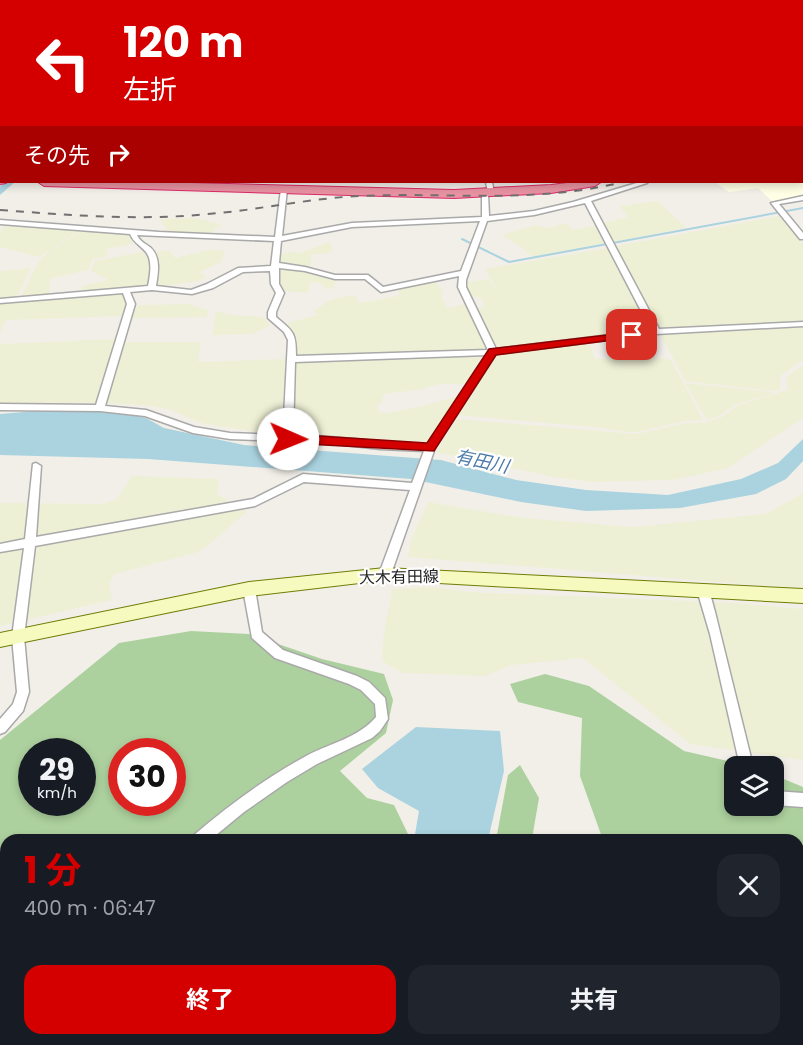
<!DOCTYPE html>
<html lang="ja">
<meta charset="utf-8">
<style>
:root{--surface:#171b24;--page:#20242c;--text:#f1f3f6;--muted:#9ea1a6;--accent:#d40000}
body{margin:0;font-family:Poppins,"Noto Sans JP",sans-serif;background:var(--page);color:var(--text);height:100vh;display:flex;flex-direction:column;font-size:22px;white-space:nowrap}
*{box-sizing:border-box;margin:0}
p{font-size:20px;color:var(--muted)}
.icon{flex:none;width:33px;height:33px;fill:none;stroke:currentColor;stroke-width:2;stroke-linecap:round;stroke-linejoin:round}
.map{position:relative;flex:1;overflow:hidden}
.sheet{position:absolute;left:0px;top:834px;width:804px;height:212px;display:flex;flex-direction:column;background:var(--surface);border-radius:18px 18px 0 0;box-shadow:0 3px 9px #0003}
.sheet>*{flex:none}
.hud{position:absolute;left:0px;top:0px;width:804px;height:183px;box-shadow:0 3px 9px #0003;background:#d40000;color:#fff;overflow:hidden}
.fabs{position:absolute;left:724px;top:756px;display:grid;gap:12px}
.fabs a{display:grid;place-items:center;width:60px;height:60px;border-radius:12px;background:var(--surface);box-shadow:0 3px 9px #0003;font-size:30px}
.speed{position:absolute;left:18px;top:738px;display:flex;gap:12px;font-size:30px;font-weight:700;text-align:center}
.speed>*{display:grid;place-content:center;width:78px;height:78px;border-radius:50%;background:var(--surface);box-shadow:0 3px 9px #0003;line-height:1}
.speed small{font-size:15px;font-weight:400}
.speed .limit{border:9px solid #d22;background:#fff;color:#111}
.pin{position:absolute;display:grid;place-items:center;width:51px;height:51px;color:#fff;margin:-26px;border-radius:12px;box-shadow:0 3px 9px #0006}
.me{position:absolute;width:66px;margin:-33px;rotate:91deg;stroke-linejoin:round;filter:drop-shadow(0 0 4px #0008)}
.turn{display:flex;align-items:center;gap:21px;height:126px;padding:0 24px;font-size:27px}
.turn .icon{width:78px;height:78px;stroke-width:2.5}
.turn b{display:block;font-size:42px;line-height:51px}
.then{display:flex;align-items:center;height:57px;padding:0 24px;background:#0003;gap:12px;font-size:22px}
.round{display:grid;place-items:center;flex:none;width:63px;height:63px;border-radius:18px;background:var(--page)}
.summary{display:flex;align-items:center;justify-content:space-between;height:102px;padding:0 24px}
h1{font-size:36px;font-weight:700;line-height:45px;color:var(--accent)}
.primary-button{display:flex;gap:12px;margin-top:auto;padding:12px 24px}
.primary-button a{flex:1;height:69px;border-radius:18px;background:var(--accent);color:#fff;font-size:24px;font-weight:700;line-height:69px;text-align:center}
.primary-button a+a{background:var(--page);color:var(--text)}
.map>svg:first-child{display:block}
</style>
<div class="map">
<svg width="803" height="1045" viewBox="0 0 803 1045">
<rect width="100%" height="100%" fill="#f2efe9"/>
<polygon fill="#ffffe5" points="803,155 803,197 773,202 758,188 729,192 715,182 802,182"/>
<g fill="#eef0d5">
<polygon points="658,201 686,228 613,242 603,223 628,217 620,206"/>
<polygon points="779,216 803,244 803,322 660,329 616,246"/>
<polygon points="193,218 222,224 210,234 168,232 160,219"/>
<polygon points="566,223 573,230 598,225 606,243 532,257 520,246 501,235 537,225 548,228"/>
<polygon points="6,224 81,230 39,257 0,247 0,233"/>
<polygon points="84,230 130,234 133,244 107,249 107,257 93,259 88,270 50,279 49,295 21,296 39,261 51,250"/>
<polygon points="330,242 333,252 311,255 311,269 277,264 279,255 288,252 300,253"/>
<polygon points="607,248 649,329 496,349 476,308 485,307 481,297 470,297 467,282 489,279 500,295 485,269"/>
<polygon points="169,250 175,258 208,250 225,251 222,261 200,272 206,278 194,282 169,285 169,288 157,287 158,263 154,253"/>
<polygon points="142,252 148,257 149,263 148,287 81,293 82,286 108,280 90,270 95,261"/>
<polygon points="276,267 304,269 336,278 334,289 326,288 321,284 313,282 310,283 308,293 281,291"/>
<polygon points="31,268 16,298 0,299 0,271"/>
<polygon points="434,281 444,291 441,295 447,308 465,304 487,350 295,357 295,337 284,324 317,315 314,311 328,301 339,298 354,295 359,303 399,296 399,290"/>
<polygon points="122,294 127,304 123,316 6,320 0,332 0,303"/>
<polygon points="188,304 208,310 207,317 131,318 138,305"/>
<polygon points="216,311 230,315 263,317 271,325 252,334 212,335"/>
<polygon points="803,326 803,360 780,376 780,390 774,391 685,381 661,335"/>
<polygon points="117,339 96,403 0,404 0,344"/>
<polygon points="123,342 201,342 198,362 285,359 281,436 204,424 170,410 153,406 107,403"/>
<polygon points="589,342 595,359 652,357 671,360 703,420 684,421 637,432 627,432 603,428 457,415 496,355"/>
<polygon points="482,355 466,384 440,384 418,390 383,394 382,403 377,405 377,408 380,412 388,413 423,406 458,396 427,444 290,436 296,361"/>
<polygon points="803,365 803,418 728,468 673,480 592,482 554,477 436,452 456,419 637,434 686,423 704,423 722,417 739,405 788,390 786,378"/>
<polygon points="685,383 771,392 772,394 736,404 719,416 707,420"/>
<polygon points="132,476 219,479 217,494 247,512 206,547 195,553 115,574 109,584 112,600 0,626 0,503 103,504 117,499"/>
<polygon points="803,493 803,589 408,557 411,540 428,502 524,518 632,527 766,514"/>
<polygon points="431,587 470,592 735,603 803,609 803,760 690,744 583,658 512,665 485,676 403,673 382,661 383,639 392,589"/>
<polygon points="567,1040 696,1040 696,1045 570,1045"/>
</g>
<g fill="#add19e" fill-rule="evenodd">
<path d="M 191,631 L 249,634 L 322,659 L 384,674 L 393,700 L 386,733 L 340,771 L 367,798 L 394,805 L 408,834 L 407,840 L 6,840 L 6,1040 L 400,1040 L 400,1045 L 0,1045 L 0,740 L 119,643 ZM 32,752 L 82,752 L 82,802 L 32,802 ZM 122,752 L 172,752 L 172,802 L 122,802 Z"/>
<polygon points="545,674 589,686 684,751 750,766 735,766 735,806 774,806 774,775 803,787 803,1045 727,1045 726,1040 798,1040 798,840 603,840 580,776 582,718 518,702 510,684"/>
<polygon points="520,765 539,798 533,833 536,840 496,840 508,775"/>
<rect x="446" y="1040" width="97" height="5"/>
</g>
<g fill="#aad3df">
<polygon points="48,410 125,413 146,418 164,428 244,445 441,460 516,480 586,490 668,495 741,479 778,463 803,439 803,461 786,479 756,494 680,508 586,511 521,502 411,479 148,459 0,455 0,414"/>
<polygon points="416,727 500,731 504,771 488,840 414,840 419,811 378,788 362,769"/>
</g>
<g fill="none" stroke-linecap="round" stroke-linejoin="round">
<g stroke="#aad3df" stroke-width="1.5">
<polyline points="443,0 449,2"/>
<polyline points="142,2 147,0"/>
</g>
<polyline stroke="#aad3df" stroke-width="2" points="462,239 509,262 803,208"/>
<g fill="#aad3df" fill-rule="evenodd">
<polygon points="96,0 105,0 103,2"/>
<polygon points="0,41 2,41 0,46"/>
<polygon points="5,182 15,182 0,195 0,186"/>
</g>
<g stroke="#a9a9a9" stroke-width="3">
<g id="street">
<polygon points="93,0 98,0 92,2"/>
<polygon points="126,0 130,0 125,2"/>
<polygon points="219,0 223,0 218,2"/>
<rect x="268" y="0" width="4" height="2"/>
<polygon points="329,0 333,0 328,2"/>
<polygon points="433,0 437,0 438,2 434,2"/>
<polygon points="621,0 625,0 626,2 622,2"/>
<rect x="802" y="5" width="1" height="2"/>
<rect x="802" y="59" width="1" height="4"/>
<rect x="802" y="113" width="1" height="4"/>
<rect x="0" y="131" width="2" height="4"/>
<rect x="802" y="131" width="1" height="4"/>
<rect x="802" y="152" width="1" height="4"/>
<path d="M 486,182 L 492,182 L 494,193 L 491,195 L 488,194 L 489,216 L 534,211 L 573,202 L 640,182 L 648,182 L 647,183 L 591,201 L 659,329 L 803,322 L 803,326 L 656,334 L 496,354 L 435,448 L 391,574 L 389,577 L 381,577 L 379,574 L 410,490 L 304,482 L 255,506 L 35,546 L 24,637 L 29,692 L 23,711 L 5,732 L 0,734 L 0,719 L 13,704 L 17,692 L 12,637 L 24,548 L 0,552 L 0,544 L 25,539 L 33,464 L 36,463 L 41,466 L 36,537 L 253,499 L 303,474 L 412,483 L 424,451 L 380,449 L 319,442 L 230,439 L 193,433 L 145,416 L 100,411 L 0,410 L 0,404 L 96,405 L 127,304 L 123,293 L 0,303 L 0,299 L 148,286 C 150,276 153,261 146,252 C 140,245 134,243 130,234 L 0,224 L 0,220 L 159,232 L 275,237 L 281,189 L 284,187 L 287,189 L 282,236 L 352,223 L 482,217 L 482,194 L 485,192 L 488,193 ZM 585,203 L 651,330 L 496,349 L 466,287 L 466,280 L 487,221 L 534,215 ZM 480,221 L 461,271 L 383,287 L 368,275 L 335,275 L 305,267 L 279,263 L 281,241 L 352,227 ZM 137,235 L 274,241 L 271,266 L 238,268 L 207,284 L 191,290 L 156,286 C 158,273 161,258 151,248 C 145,243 140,242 137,235 ZM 279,268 L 305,271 L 335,279 L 365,279 L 381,292 L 459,276 L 458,287 L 488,350 L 296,356 C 296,333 294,332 276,317 L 276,312 L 284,293 L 279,284 ZM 270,271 L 271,284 L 276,293 L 268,312 L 268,318 L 284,332 L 288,340 L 283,435 L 230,433 L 194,427 L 146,410 L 105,406 L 135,304 L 130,292 L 152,290 L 192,294 L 213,288 L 243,272 ZM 487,355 L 427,445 C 382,443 338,436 293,435 L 295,362 Z"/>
<polygon points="803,196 803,200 779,204 803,233 803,239 800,239 771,203"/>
<path d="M 249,584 L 253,586 L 255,589 L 262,632 L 283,650 L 357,676 L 369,682 L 385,698 L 388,719 L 380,731 L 372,738 L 317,764 L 287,782 L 244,812 L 210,840 L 192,840 L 194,835 C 229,805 267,777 308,755 C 331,743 358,738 376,717 L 375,704 L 361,690 L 349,684 L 275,658 L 252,638 L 243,589 L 245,586 Z"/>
<polygon points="703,585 707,587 709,590 715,612 753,766 740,766 710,634 697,590 699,587"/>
<polygon points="774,791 803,793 803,807 774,805"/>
<polygon points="61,1040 79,1040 77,1045 59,1045"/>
<rect x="210" y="1040" width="16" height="5"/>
</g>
</g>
<g stroke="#707d05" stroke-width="2">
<g id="secondary">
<rect x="802" y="52" width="1" height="4"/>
<rect x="0" y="91" width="2" height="4"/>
<polygon points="385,568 803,589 803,603 385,580 249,596 0,647 0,633 249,582"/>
</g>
</g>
<g stroke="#dc2a67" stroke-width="2">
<g id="highway">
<rect x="802" y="79" width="1" height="6"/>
<polygon points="0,176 2,182 6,183 0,184"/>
<polygon points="38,182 153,182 454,190 551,185 575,182 601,182 595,186 551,193 454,198 44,186"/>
</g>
</g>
<use href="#street" fill="#fff" fill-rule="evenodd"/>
<use href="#secondary" fill="#f7fabf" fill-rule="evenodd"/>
<use href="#highway" fill="#e892a2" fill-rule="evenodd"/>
<path stroke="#707070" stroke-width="2" stroke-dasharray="8 8" stroke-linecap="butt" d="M 0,210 C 69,215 139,221 208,214 C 259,210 310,198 361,196 C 452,192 533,204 623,182"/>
</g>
<polygon fill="#d40000" stroke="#8a0000" stroke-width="1.5" points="632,332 636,333 636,337 496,355 434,451 288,443 282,439 288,434 427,443 489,349"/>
<g text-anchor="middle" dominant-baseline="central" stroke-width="4.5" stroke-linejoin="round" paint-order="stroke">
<g font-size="16" fill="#222" stroke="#fff">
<text transform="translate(399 577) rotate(-1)">大木有田線</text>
</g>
<g font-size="18" font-style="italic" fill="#4a7aab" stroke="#fff">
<text transform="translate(482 461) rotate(12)">有田川</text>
</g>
</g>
</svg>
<div class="fabs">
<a><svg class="icon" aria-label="layers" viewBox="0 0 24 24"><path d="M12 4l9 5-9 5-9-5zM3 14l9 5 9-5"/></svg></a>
</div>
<div class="speed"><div>29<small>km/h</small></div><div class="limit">30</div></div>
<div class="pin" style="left:632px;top:335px;background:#d93025"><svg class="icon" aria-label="arrive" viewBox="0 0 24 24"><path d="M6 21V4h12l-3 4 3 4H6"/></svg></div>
<svg class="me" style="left:288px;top:439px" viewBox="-20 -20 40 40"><circle r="19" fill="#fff"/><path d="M0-13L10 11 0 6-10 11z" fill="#d40000"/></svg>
<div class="hud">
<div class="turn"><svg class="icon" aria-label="left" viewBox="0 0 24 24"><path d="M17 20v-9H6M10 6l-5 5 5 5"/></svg><div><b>120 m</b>左折</div></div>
<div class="then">その先<svg class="icon" aria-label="right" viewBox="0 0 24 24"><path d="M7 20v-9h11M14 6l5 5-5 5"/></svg></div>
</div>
<section class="sheet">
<div class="summary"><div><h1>1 分</h1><p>400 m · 06:47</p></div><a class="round"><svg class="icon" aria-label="close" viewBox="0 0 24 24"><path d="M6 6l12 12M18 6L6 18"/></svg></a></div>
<div class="primary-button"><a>終了</a><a>共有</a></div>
</section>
</div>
